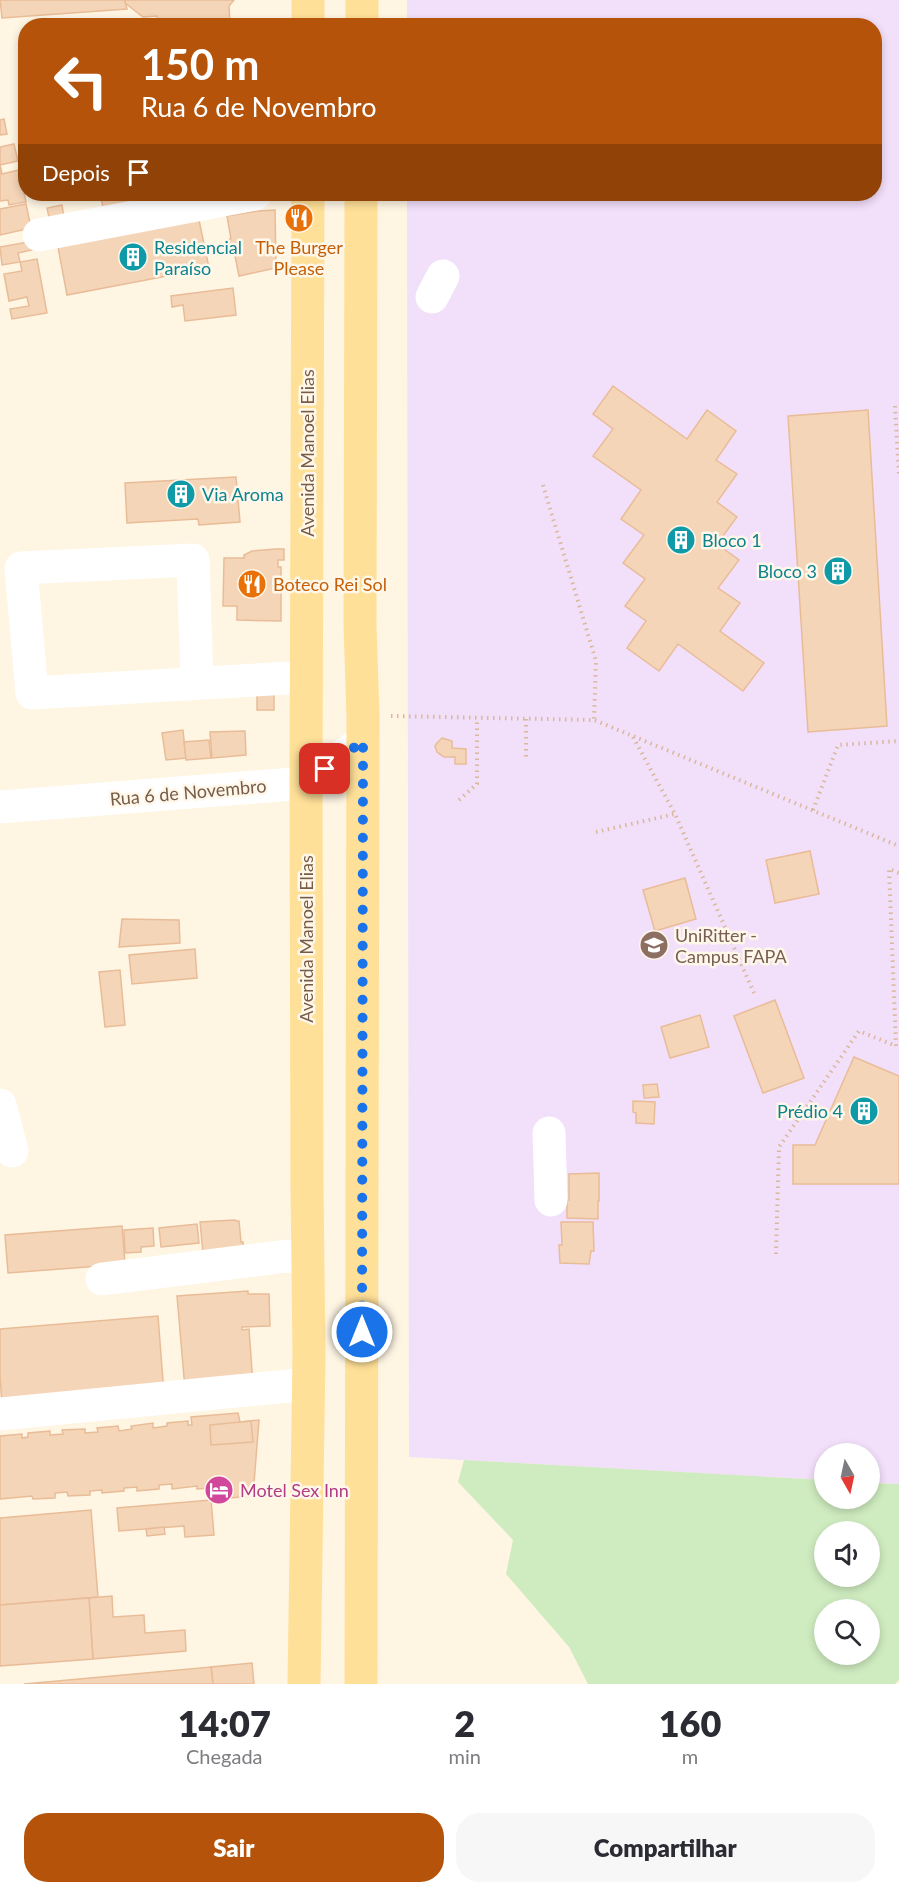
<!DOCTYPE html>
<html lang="pt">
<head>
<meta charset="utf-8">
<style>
  :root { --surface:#fff; --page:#f7f7f7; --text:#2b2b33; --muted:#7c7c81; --accent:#b45309 }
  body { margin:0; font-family:Lato,sans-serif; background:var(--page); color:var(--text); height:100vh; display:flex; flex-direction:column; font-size:22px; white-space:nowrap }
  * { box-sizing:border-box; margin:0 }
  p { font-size:20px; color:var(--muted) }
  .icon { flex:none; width:33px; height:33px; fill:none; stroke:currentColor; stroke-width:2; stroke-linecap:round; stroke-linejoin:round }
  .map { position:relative; height:1684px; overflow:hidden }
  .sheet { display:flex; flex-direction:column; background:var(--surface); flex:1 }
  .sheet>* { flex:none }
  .banner { position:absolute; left:18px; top:18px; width:864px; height:183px; border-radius:24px; box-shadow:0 3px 9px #0003; background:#b45309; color:#fff; overflow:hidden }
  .needle { width:39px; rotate:171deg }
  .tools { position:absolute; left:814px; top:1443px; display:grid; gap:12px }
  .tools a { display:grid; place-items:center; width:66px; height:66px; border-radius:50%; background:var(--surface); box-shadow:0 3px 9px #0003; font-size:30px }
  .pin { position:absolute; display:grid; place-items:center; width:51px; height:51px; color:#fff; margin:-26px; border-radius:12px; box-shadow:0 3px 9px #0006 }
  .me { position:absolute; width:66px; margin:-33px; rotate:0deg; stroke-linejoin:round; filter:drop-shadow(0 0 4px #0008) }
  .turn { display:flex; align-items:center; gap:21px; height:126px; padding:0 24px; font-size:27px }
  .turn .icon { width:78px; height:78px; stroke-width:2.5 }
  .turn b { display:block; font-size:42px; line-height:51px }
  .then { display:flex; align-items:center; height:57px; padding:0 24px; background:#0003; gap:12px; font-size:22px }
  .eta { display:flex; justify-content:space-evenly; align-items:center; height:102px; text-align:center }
  .eta b { font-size:36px; font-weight:800; line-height:42px }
  .primary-button { display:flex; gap:12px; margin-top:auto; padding:12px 24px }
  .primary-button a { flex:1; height:69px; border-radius:24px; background:var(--accent); color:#fff; font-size:24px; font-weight:800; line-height:69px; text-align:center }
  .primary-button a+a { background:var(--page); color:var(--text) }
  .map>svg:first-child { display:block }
  .education { fill:#f2dffa }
  .green { fill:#cfecc0; fill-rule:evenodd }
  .building { fill:#f5d5b8; stroke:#e9bc98; stroke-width:1.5 }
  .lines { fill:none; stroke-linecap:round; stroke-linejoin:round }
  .path { stroke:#dab89b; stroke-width:4; stroke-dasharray:1.5 4.5; stroke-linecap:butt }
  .minor { stroke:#fff; stroke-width:33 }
  .major { stroke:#ffe098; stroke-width:33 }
  .route { stroke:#1a73e8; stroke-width:10; stroke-dasharray:0 18 }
  .labels { text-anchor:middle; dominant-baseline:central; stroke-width:5; stroke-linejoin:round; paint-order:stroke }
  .culture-label { font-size:18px; fill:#0d838f; stroke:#fff8ea; text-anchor:start }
  .food-label { font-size:18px; fill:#c56008; stroke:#fff8ea }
  .street-label { font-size:18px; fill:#775c47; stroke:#fff8ea }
  .education-label { font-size:18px; fill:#785e54; stroke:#fff8ea; text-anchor:start }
  .hotel-label { font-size:18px; fill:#b23c85; stroke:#fff8ea; text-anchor:start }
</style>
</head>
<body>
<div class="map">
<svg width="899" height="1684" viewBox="0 0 899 1684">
  <rect width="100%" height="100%" fill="#fef5e3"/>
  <path class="education" d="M407,0h492v1484l-29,-1v-29h-45v26l-416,-23 -2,-1263h467v-168l-467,-1z"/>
  <path class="green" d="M464,1460l361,20v18h45v-15l29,1v196l-4,4h-307l-19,-37 -63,-73 7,-34 -55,-58zM825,1532h45v44h-45zM825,1610h45v44h-45z"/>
  <g class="building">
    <path d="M0,0h125l2,9 -125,9z"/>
    <path d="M125,0h109l-5,6 1,19 -5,1h-67l-1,-10 -14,1 -18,-14z"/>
    <path d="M4,119l3,15 -7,1v-15z"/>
    <path d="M14,144l4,17 -18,4 2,9 17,-4 7,32 -17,3 -1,-5 -8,1v-54z"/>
    <path d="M119,194h80l-95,20 -3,-17z"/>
    <path d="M26,204l5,24 -31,7v-26z"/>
    <path d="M62,205l3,18 -14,3 -4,-18z"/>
    <path d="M275,210l1,58 -37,8 -5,-25 -6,1 -3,-12 6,-1 -4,-23 31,-5z"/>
    <path d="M199,220l10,48 -142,27 -9,-48z"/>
    <path d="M34,241l2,8 -18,4 2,9 -18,3 -2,-18z"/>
    <path d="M37,259l10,54 -35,6 -2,-10 19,-3 -2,-9 -18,4 -5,-27 18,-3 -2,-9z"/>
    <path d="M233,288l3,27 -51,6 -2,-16 -11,2 -1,-11z"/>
    <path d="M613,386l74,53 20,-29 29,21 -20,29 21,14 -20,28 20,15 -20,27 22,16 -21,28 22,15 -20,28 44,32 -21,28 -65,-47 -19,27 -32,-23 19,-27 -21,-15 20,-27 -22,-16 21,-28 -23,-16 20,-29 -48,-34 20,-27 -20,-15z"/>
    <path d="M868,410l19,316 -79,6 -20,-316z"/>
    <path d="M236,477l4,45 -41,3 -1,-6 -71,4 -2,-40z"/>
    <path d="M276,549h8v11h-6v7h3v54l-44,-1v-14h-14l1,-48h20v-3l8,-4z"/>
    <rect x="257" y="694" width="17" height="16"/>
    <path d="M183,730l3,28 -20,2 -4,-27z"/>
    <path d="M245,731l1,24 -34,3 -2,-26z"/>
    <path d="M442,738l10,3v7l14,1v15h-11v-7h-11l-7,-5 -2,-6 2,-3z"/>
    <path d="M209,740l2,18 -25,2 -2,-18z"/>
    <path d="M810,851l9,43 -44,9 -9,-43z"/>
    <path d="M685,878l11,41 -41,12 -12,-41z"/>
    <path d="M122,919l57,1 1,23 -61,4z"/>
    <path d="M195,949l2,29 -65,6 -3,-29z"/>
    <path d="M120,970l5,55 -20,2 -6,-55z"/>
    <path d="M775,1000l29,78 -41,15 -29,-77z"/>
    <path d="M700,1015l9,32 -39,11 -9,-31z"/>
    <path d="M854,1057l45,19v108h-106v-39h22z"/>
    <path d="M657,1084l2,13 -15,1 -1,-13z"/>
    <path d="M633,1101l22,1 -1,22 -18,-1v-10l-3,-1z"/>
    <path d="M599,1173v28h-1v18l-31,-1v-18h2v-26z"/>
    <path d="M235,1220l1,1h3l2,21h2v5l-40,6 -3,-31z"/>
    <path d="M561,1222h32l1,29h-3l-2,13 -29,-1 -1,-18h3z"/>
    <path d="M197,1224l2,19 -38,4 -2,-19z"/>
    <path d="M122,1226l3,38 -117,9 -3,-38z"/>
    <path d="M153,1228l1,18 -13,1v5l-16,1 -1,-23z"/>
    <path d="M248,1291v3h21l1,32 -28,1v3l7,-1 4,55 -68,5 -8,-93z"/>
    <path d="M158,1316l6,78 -162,12 -2,-31v-46z"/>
    <path d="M238,1413l2,9 19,-2 -6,76 -23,2 -1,-17h-5v6l-27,2v-3l-25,3v-5l-13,1v4l-22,2v-4l-13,1v3l-22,2v-3l-12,1v4l-22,1 -1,-4 -12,1v5l-22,1 -1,-3 -32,3v-63l22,-2v4l6,-1v-4l22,-2v4l13,-1 -1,-4 23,-1v4l13,-1 -1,-4 21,-2 1,5 13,-2 -1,-3 22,-3v5l14,-2v-3l21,-2v4h4l-1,-8z"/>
    <path d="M251,1421l2,21 -42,3 -1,-20z"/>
    <path d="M211,1500l3,35 -29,2 -1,-11 -65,5 -2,-23z"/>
    <path d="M91,1510l7,87 -98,8v-87z"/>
    <path d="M164,1527l1,7 -18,2 -1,-7z"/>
    <path d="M112,1596l1,21 31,-2 1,18 40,-3 1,21 -93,8 -4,-61z"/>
    <path d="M89,1598l4,61 -93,7v-61z"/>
    <path d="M252,1663l2,21h-41l-2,-17z"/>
    <path d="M211,1667l2,17h-189z"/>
  </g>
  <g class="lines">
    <g class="path">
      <path d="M895,406l4,68"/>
      <path d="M543,485l53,176 -2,59"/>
      <path d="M391,716l203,4 305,126"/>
      <path d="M526,719v42"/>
      <path d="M633,737l42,77 79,179"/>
      <path d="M459,800l18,-16v-66"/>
      <path d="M813,810l25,-65 61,-4"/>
      <path d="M596,832l79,-18"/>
      <path d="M776,1254l3,-107 80,-116 37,15 -7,-177 10,4"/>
    </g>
    <g class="minor">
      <path d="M39,235l216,-41"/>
      <path d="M432,297l11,-21"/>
      <path d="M197,683l-4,-123 -172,8 11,125 274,-16"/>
      <path d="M0,807l306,-24 57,-42"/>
      <path d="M0,1105l12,46"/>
      <path d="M549,1133l2,67"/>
      <path d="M102,1279l185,-23 21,1"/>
      <path d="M0,1414l309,-30"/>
    </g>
    <g class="major">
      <path d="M308,26v-26"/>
      <path d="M362,26v-26"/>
      <path d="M361,194l-1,431 3,91 -2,968"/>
      <path d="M304,1684l5,-329 -2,-169 -1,-403 2,-589"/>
    </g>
  </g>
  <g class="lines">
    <path class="route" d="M325,769l38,-28 -1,591"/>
  </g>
  <defs>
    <g id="restaurant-disc" transform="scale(1.5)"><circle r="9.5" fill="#e8710a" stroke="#fff8ea"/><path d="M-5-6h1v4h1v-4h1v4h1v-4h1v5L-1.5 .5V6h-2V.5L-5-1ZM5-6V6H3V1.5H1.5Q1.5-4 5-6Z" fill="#fff"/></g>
    <g id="building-disc" transform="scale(1.5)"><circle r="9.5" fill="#0f9aa8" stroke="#fff8ea"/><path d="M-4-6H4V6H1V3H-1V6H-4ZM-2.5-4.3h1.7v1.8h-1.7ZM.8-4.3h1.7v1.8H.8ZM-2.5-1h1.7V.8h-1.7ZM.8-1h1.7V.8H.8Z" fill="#fff"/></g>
    <g id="university-disc" transform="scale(1.5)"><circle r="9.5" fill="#8d6e63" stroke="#fff8ea"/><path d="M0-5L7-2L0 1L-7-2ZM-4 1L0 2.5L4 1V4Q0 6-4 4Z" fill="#fff"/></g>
    <g id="hotel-disc" transform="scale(1.5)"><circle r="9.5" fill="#d1479c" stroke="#fff8ea"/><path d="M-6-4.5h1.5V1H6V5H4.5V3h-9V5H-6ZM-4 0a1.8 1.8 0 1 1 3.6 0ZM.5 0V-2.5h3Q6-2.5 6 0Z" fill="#fff"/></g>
  </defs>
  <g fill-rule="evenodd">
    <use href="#restaurant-disc" x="299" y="218"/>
    <use href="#building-disc" x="133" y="257"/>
    <use href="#building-disc" x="181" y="494"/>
    <use href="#building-disc" x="681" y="540"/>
    <use href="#building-disc" x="838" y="571"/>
    <use href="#restaurant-disc" x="252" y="584"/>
    <use href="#university-disc" x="654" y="945"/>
    <use href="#building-disc" x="864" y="1111"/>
    <use href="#hotel-disc" x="219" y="1490"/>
  </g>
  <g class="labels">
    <g class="culture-label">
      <text x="154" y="247">Residencial<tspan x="154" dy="21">Paraíso</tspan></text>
      <text x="202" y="494">Via Aroma</text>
      <text x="702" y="540">Bloco 1</text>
      <text x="817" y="571" text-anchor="end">Bloco 3</text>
      <text x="843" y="1111" text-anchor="end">Prédio 4</text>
    </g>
    <g class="food-label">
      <text x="299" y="247">The Burger<tspan x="299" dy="21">Please</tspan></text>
      <text x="273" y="584" text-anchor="start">Boteco Rei Sol</text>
    </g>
    <g class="street-label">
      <text transform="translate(307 453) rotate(-90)">Avenida Manoel Elias</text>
      <text transform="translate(188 792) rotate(-5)">Rua 6 de Novembro</text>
      <text transform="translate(306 939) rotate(-90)">Avenida Manoel Elias</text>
    </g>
    <g class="education-label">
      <text x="675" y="935">UniRitter -<tspan x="675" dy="21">Campus FAPA</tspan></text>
    </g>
    <g class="hotel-label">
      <text x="240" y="1490">Motel Sex Inn</text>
    </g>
  </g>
</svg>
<div class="tools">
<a><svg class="needle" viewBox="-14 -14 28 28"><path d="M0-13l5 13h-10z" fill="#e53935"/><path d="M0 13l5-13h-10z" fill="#7c7c81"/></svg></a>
<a><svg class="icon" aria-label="sound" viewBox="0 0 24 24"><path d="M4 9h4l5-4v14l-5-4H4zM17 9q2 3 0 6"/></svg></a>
<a><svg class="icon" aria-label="search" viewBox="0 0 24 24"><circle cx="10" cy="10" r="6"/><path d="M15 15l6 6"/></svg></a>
</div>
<div class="pin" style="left:325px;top:769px;background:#d93025"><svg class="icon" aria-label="arrive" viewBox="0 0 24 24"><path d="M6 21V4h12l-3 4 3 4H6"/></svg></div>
<svg class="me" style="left:362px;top:1332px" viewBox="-20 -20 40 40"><circle r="17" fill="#1a73e8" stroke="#fff" stroke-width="3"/><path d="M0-11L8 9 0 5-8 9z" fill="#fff"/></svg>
<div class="banner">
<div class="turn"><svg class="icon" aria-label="left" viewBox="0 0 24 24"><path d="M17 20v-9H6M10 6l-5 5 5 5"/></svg><div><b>150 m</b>Rua 6 de Novembro</div></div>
<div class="then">Depois<svg class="icon" aria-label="arrive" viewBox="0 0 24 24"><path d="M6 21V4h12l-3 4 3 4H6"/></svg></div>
</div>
</div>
<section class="sheet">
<div class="eta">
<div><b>14:07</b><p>Chegada</p></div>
<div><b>2</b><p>min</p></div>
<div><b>160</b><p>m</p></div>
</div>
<div class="primary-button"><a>Sair</a><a>Compartilhar</a></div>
</section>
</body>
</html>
